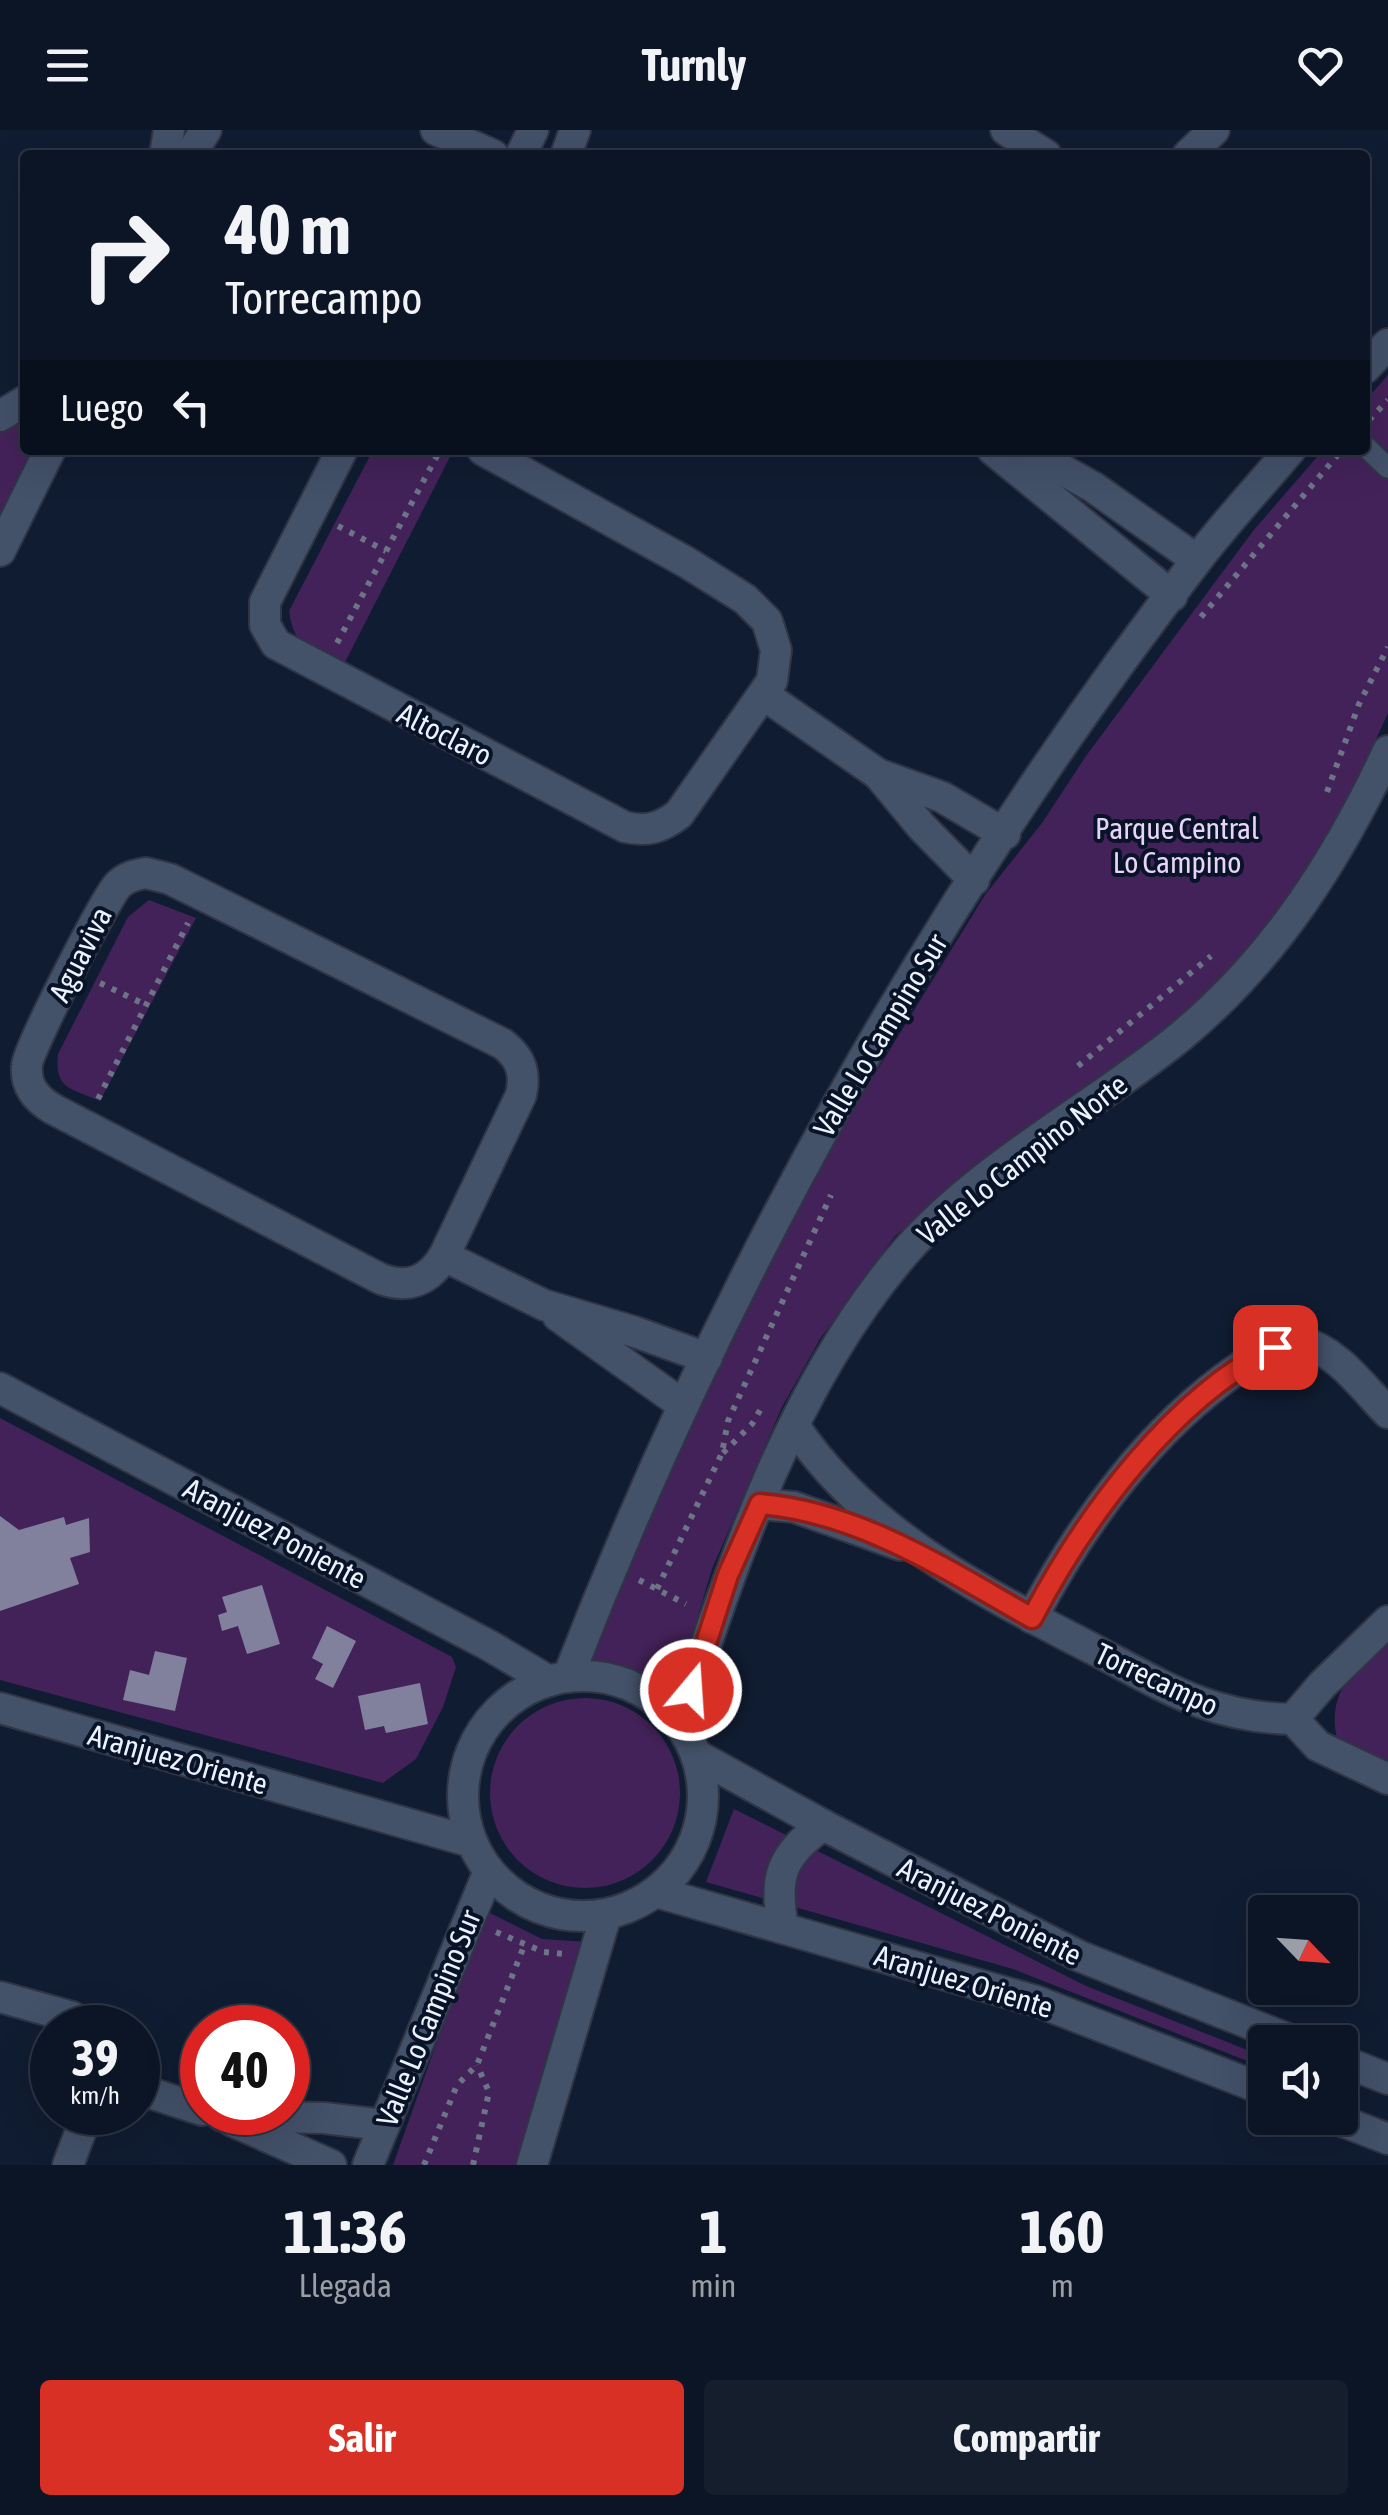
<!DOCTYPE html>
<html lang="es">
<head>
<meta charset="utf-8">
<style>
  :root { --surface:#0c1525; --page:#151e2d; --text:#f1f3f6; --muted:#9a9fa7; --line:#2c3442; --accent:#d93025 }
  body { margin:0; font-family:"Asap Condensed",sans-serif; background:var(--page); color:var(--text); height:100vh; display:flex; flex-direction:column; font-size:38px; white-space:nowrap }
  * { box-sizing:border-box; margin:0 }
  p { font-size:32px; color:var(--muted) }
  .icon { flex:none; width:55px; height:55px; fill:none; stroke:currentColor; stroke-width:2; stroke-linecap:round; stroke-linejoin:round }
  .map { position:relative; height:2035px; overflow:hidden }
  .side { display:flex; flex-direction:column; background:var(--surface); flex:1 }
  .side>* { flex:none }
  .top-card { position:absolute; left:20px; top:20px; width:1350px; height:305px; border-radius:10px; box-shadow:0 10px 40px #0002,0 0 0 2px var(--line); background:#0c1525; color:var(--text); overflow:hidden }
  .needle { width:65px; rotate:115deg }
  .tools { position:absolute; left:1248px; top:1765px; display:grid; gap:20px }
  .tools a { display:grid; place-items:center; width:110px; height:110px; border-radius:10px; background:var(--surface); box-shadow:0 10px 40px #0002,0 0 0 2px var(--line); font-size:50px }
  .speed { position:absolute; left:30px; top:1875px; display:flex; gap:20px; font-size:50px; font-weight:700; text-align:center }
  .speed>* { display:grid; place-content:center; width:130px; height:130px; border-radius:50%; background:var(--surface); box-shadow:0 10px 40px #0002,0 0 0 2px var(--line); line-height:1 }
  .speed small { font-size:25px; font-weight:400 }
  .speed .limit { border:15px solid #d22; background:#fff; color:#111 }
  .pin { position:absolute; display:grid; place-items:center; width:85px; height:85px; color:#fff; margin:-42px; border-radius:20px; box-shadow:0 5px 15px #0006 }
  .me { position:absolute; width:110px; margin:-55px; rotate:18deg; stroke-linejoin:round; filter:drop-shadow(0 0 8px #0008) }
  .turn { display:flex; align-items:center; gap:35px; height:210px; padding:0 40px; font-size:45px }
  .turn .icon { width:130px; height:130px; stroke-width:2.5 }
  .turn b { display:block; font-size:70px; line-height:85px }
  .then { display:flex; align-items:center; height:95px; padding:0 40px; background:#0003; gap:20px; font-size:38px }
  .eta { display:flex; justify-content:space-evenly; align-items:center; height:170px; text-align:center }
  .eta b { font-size:60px; font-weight:700; line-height:70px }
  .cta { display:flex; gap:20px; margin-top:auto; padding:20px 40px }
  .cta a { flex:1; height:115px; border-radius:10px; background:var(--accent); color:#fff; font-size:40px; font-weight:700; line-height:115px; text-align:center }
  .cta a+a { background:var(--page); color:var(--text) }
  header { display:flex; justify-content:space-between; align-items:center; height:130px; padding:0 40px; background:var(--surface); font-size:45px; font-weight:700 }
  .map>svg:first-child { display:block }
  .green { fill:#432259 }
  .building { fill:#81819e }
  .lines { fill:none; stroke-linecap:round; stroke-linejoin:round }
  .lane-casing { stroke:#303546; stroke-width:24 }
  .street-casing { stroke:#303546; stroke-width:34 }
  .secondary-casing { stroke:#303546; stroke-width:34 }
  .path { stroke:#6b7586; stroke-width:6; stroke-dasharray:5 8; stroke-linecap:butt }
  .lane { stroke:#435169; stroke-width:20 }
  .street { stroke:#435169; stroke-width:30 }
  .secondary { stroke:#435169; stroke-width:30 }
  .route-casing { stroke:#8d1f18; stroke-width:25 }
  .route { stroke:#d93025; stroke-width:18 }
  .labels { text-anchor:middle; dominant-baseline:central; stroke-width:8; stroke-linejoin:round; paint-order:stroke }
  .street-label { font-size:30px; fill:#ebf2fe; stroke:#081327 }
  .park-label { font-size:30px; fill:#e8d4f9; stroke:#081327 }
</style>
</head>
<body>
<header><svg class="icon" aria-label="menu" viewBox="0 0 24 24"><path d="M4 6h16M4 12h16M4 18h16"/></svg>Turnly<svg class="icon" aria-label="heart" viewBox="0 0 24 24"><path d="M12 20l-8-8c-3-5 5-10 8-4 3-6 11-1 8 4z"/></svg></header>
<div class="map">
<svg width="1388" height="2035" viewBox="0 0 1388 2035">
  <rect width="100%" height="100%" fill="#101c31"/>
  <g class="green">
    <path d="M1388,245v338l-38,84 -74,131 -94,91 -166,121 -121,96 -75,103 -38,68 -70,162 -38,127c-30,-23 -60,-35 -97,-39l151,-311 103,-201 154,-250 57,-72 44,-67 167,-225 70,-81h42v-49z"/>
    <path d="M25,294v26h7l-32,65v-83l12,-7z"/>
    <path d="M373,320h68l10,5 -108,211c-33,-16 -48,-16 -54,-55z"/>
    <path d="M149,770l47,18 -96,183c-28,-13 -46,-11 -42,-47l70,-137z"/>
    <path d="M0,1288l452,239 4,10 -13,40 -27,52 -33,24 -383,-103z"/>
    <path d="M1388,1510v129l-50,-27c-13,-52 17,-70 50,-102z"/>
    <circle cx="585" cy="1663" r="95"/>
    <path d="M734,1679l352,177 179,71v11l-252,-99 -307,-87z"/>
    <path d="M484,1780l58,29 46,3 -67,202 -3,21h-125z"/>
  </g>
  <g class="building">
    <path d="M0,1386l19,14 45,-13 2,8 23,-7 1,34 -20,6 9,26 -79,27z"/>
    <path d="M262,1455l18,59 -33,10 -9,-28 -16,5 -4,-16 9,-3 -5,-15z"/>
    <path d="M327,1496l29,15 -23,47 -18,-9 8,-15 -11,-6z"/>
    <path d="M155,1521l32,7 -12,53 -52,-11 7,-30 19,5z"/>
    <path d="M420,1553l8,41 -42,9 -2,-7 -19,4 -7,-34z"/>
  </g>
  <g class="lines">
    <g class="lane-casing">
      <path id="lane" d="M1365,316l23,22"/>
    </g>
    <g class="street-casing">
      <g id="street">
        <path d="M436,0l57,25"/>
        <path d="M1006,0l40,25"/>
        <path d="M165,25l4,-25"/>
        <path d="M190,25l16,-25"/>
        <path d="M521,25l12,-25"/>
        <path d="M566,25l9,-25"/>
        <path d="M1188,25l26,-25"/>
        <path d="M0,286l25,-15"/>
        <path d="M342,320l-77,152v23l11,19 349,183c22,5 36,1 54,-13l93,-133 4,-31 -9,-29 -22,-22 -59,-37 -203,-112"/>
        <path d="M993,320l179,146"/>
        <path d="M1027,320l66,37 104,73"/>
        <path d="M0,421l50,-101"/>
        <path d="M764,565l114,79 64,23 63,37"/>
        <path d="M878,644l43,52 53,54"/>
        <path d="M146,743l24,6 333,165c18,14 23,29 18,51l-77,161c-15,25 -36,33 -63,23l-328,-170c-17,-10 -28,-23 -26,-44 1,-16 78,-166 91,-180 8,-8 17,-10 28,-12z"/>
        <path d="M444,1126l100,49 91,27 72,26"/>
        <path d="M558,1186l125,89"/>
        <path d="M795,1297c71,106 187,165 298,222 70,37 118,69 200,70l25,27 70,33"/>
        <path d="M760,1374l34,3 106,38"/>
        <path d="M1032,1488c49,-94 119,-190 207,-250 17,-12 40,-29 62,-26 35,7 63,47 87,71"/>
        <path d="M1293,1589l29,-34 66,-64"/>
        <path d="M0,1867l72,20 16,11"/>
        <path d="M138,1959l64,21"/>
        <path d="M222,1986l102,2 60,7"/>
        <path d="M232,1991l99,44"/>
        <path d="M68,2035l20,-53"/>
      </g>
    </g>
    <g class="secondary-casing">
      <g id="secondary">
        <path d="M1365,238l23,-24"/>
        <path d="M0,1258l490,258 59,35"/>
        <circle cx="583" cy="1666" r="120"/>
        <path d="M568,1547c154,-398 368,-779 629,-1117 29,-38 62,-73 93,-110"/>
        <path d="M0,1578l472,134"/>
        <path d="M680,1595c51,-161 114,-346 227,-475 76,-86 186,-142 274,-214 93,-77 157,-177 207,-285"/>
        <path d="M696,1625l127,70 256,131 217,86"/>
        <path d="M656,1762l380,109 229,89"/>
        <path d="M783,1798c-9,-51 -3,-72 40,-103"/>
        <path d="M1340,1930l48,19"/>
        <path d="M1334,1988l54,21"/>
        <path d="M368,2035l121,-294"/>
        <path d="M532,2035l74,-250"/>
      </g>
    </g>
    <g class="path">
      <path d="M1369,290l19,-20"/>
      <path d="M338,396l48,25"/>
      <path d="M1201,487l140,-166"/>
      <path d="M337,513l103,-193"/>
      <path d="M1327,662l32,-88 29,-57"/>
      <path d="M100,853l46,22"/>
      <path d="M1078,936l133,-110"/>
      <path d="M98,969l90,-176"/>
      <path d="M723,1323l29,-29 11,-19"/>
      <path d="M639,1450l47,24"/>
      <path d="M657,1459l65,-136 6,-32 103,-226"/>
      <path d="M496,1802l48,20 20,2"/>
      <path d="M424,2035l33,-80 20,-20 47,-119"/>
      <path d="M473,2035l16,-73 -12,-27"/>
    </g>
    <use href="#lane" class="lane"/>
    <use href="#street" class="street"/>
    <use href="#secondary" class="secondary"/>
  </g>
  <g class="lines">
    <g class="route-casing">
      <path id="route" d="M691,1560l37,-115 32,-71c100,8 187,66 272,114 53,-101 139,-219 243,-271"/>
    </g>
    <use href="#route" class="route"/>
  </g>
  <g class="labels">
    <g class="street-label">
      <text transform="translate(445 604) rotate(27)">Altoclaro</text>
      <text transform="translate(80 824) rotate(-63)">Aguaviva</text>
      <text transform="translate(880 905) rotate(-59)">Valle Lo Campino Sur</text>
      <text transform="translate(1022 1029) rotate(-38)">Valle Lo Campino Norte</text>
      <text transform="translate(275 1403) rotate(28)">Aranjuez Poniente</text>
      <text transform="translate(1157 1549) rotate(25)">Torrecampo</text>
      <text transform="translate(178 1629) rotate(16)">Aranjuez Oriente</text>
      <text transform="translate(990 1781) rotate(27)">Aranjuez Poniente</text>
      <text transform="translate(964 1851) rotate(17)">Aranjuez Oriente</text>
      <text transform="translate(428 1888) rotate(-68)">Valle Lo Campino Sur</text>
    </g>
    <g class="park-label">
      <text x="1177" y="698">Parque Central<tspan x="1177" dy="34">Lo Campino</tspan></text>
    </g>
  </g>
</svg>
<div class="tools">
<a><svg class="needle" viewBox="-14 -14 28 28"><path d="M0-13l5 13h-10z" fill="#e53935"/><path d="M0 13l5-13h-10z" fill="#9a9fa7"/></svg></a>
<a><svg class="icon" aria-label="sound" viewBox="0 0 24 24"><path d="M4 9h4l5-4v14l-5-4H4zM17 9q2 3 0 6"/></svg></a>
</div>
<div class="speed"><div>39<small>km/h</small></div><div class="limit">40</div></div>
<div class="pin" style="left:1275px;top:1217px;background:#d93025"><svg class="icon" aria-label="arrive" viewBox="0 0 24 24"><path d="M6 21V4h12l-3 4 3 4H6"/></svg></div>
<svg class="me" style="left:691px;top:1560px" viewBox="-20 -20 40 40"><circle r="17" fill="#d93025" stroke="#fff" stroke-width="3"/><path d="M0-11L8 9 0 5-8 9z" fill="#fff"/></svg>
<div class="top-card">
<div class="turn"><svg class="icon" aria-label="right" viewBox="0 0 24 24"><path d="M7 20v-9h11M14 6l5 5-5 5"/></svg><div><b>40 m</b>Torrecampo</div></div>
<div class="then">Luego<svg class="icon" aria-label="left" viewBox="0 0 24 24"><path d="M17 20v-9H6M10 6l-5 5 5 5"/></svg></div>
</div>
</div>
<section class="side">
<div class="eta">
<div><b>11:36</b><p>Llegada</p></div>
<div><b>1</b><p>min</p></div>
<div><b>160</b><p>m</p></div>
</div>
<div class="cta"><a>Salir</a><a>Compartir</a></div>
</section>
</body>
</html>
